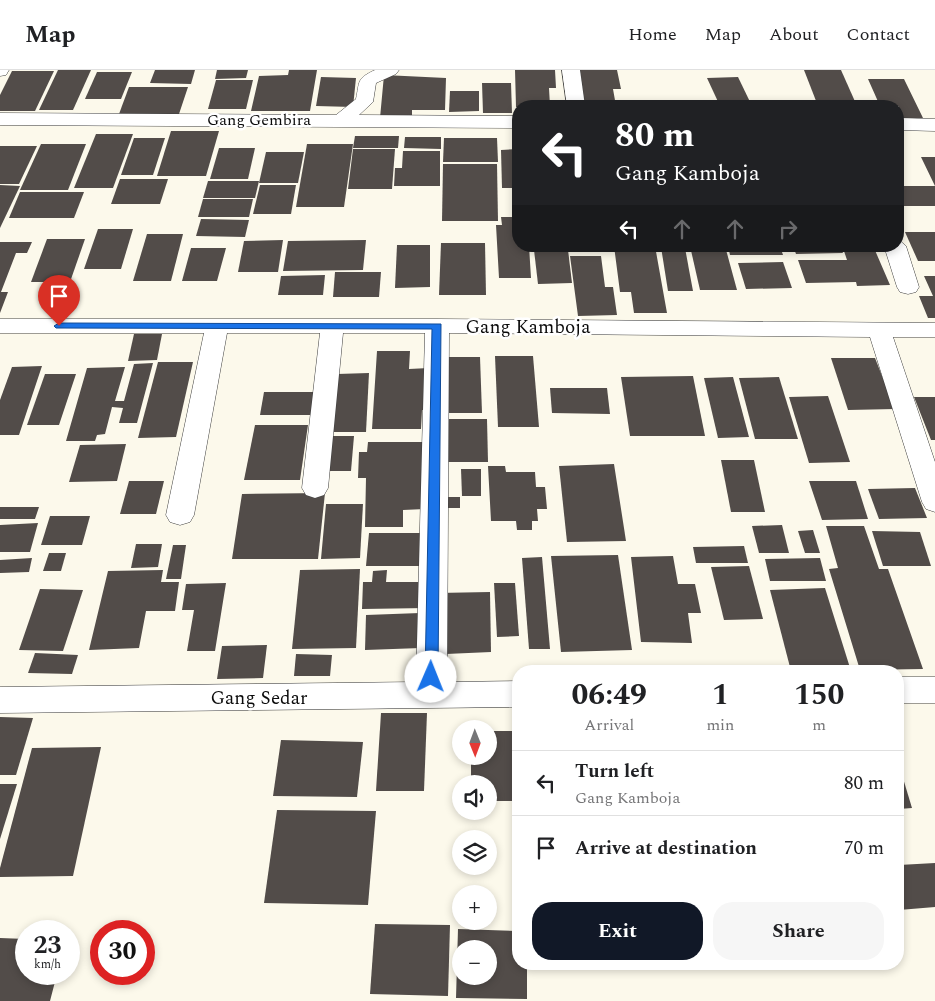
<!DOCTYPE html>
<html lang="en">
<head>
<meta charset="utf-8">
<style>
  :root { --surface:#fff; --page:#f6f6f6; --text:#202124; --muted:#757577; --line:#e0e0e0; --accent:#111827 }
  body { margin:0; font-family:Spectral,serif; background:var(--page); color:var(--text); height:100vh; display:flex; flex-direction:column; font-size:19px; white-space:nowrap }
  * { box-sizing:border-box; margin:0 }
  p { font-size:16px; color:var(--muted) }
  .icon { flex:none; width:28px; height:28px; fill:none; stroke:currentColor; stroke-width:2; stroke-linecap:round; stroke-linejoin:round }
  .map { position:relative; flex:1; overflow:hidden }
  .details { position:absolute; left:512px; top:595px; width:392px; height:305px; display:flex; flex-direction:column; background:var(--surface); border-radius:20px; box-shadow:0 2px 8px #0003 }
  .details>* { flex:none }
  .top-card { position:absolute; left:512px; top:30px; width:392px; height:152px; border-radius:20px; box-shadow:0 2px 8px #0003; background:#202124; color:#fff; overflow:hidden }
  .needle { width:32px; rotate:179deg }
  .buttons { position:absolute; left:452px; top:650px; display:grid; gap:10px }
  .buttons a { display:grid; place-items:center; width:45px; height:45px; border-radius:50%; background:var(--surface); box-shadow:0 2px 8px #0003; font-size:25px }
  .speed { position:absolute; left:15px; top:850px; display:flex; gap:10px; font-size:25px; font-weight:700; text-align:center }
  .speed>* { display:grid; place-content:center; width:65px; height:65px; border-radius:50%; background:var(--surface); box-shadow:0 2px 8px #0003; line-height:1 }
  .speed small { font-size:12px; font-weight:400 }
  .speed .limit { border:8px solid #d22; background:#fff; color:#111 }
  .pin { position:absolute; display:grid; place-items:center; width:42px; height:42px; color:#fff; margin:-51px -21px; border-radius:50% 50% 50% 0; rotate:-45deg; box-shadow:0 0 5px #0007 }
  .pin .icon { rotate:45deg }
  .me { position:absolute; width:55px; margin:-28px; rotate:1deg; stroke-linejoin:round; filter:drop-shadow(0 0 4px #0008) }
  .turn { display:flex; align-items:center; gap:18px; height:105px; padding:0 20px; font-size:22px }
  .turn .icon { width:65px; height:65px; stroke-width:2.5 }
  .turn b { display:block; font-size:35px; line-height:42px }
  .lanes { display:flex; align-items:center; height:48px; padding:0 20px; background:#0003; justify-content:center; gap:25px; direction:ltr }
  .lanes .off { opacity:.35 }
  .eta { display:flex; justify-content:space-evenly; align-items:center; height:85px; text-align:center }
  .eta b { font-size:30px; font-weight:700; line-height:35px }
  .cta { display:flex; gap:10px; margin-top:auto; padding:10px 20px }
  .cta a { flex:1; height:58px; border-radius:20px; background:var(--accent); color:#fff; font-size:20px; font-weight:700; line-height:58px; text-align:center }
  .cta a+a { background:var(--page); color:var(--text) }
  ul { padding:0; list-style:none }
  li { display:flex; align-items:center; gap:15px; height:65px; padding:0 20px; border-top:1px solid var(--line) }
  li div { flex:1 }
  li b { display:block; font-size:19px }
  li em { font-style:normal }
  header { display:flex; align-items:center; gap:30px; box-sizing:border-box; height:70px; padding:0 25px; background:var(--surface); border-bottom:1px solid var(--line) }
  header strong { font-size:24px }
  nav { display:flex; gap:28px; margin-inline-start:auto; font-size:18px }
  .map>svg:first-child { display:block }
  .building { fill:#524c49; fill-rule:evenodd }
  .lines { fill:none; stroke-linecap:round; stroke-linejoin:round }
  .minor-casing { stroke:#3e3e3e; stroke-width:1 }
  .minor { fill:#fff; fill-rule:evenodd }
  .route { fill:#1a73e8; stroke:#114b97 }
  .labels { text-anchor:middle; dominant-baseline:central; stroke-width:5; stroke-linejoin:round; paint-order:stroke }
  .far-street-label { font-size:16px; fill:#0b0b0b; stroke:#fff }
  .street-label { font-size:19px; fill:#0b0b0b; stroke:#fff }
</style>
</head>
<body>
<header>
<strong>Map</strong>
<nav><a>Home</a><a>Map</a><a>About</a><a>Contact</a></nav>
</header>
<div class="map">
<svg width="935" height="931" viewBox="0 0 935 931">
  <rect width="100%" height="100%" fill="#fcf9eb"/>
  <g class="building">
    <path d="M58,0h33l-18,40h-34z"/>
    <path d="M155,0h40l-4,14 -41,-1z"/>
    <path d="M217,0h31l-2,8 -31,1z"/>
    <path d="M289,0h28l-7,41h-59l8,-35 29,-1z"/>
    <path d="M515,0h40l1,18h-7l1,18 -34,1z"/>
    <path d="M578,0h39l4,19h-8l3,17h-34z"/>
    <path d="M804,0h37l16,36h-39z"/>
    <path d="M12,1h42l-19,40h-35v-16z"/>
    <path d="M97,2h35l-11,27h-36z"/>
    <path d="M384,5l62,3 -1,32h-33v8h-32z"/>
    <path d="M321,7l35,1 -3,29 -37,-1z"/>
    <path d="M738,7l14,29h-32l-13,-28z"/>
    <path d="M868,9h36l19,39h-24v-12h-19z"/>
    <path d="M216,10h37l-7,29h-38z"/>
    <path d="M482,13h29l1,30h-29z"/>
    <path d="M129,17h59l-9,27h-60z"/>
    <path d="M450,21h29v20l-30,1z"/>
    <path d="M171,61h48l-13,45h-49z"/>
    <path d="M96,64h37l-20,54h-39z"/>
    <path d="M355,66h44l-1,12h-45z"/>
    <path d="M405,67h36v12l-37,-1z"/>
    <path d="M134,68h31l-12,37h-32z"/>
    <path d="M444,68h53l1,24h-55z"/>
    <path d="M41,74h45l-18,46h-48z"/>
    <path d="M307,74h46l-9,63h-48z"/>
    <path d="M0,76h37l-18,38h-19z"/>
    <path d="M219,78h36l-7,31h-38z"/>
    <path d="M353,79h42l-3,40h-44z"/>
    <path d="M519,79v39h-17l-1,-38z"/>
    <path d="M403,81h37v35h-46l1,-18h7z"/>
    <path d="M266,82h38l-6,31h-39z"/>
    <path d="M921,87h14v49h-36v-20h36z"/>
    <path d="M443,94h54l1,57h-56z"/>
    <path d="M120,109h48l-8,25h-49z"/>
    <path d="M208,111h51l-4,17h-52z"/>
    <path d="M0,115l20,1 -20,42z"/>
    <path d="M260,115h36l-5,29h-38z"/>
    <path d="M20,122h64l-10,26h-65z"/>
    <path d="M203,129h50l-4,18h-51z"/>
    <path d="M501,147h18v29h10l2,32h-32l-3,-53h6z"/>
    <path d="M201,149l48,1 -4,17 -49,-1z"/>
    <path d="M98,159h35l-12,40h-37z"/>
    <path d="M905,162h30v29h-17z"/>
    <path d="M147,164h36l-12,47h-38z"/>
    <path d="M47,169h38l-15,43h-39z"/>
    <path d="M283,170l-5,32h-40l6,-31z"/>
    <path d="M366,170l-3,30 -80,1 5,-30z"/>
    <path d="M0,172h32l-5,11h-11l-15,39h7l-8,21z"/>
    <path d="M441,173h44l1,52h-47z"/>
    <path d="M397,175h33v42l-35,1z"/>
    <path d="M614,176h41l12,67h-33l-3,-21h-11z"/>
    <path d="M690,176h35l12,44h-37z"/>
    <path d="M728,176h52l3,9h-53z"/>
    <path d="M793,176h47l3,7 -47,1z"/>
    <path d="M661,177l24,1 8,43h-25z"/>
    <path d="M191,178h35l-9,33h-35z"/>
    <path d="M843,178h31l16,37 -33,1 -1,-4 -50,1 -8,-23h49z"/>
    <path d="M534,180h34l4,33 -34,1z"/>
    <path d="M570,186h31l4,31h8l4,28 -39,1z"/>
    <path d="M783,192l9,26 -46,1 -8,-26z"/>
    <path d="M335,202h46l-2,25h-46z"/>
    <path d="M325,205l-2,20h-45l3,-19z"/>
    <path d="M924,206h11v42h-7l-9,-22h14z"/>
    <path d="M134,264h28l-5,26 -29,1z"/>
    <path d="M377,281h33l-1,18 20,-1 5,43 -12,-1 -1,19h-49z"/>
    <path d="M495,286h38l6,71h-41z"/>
    <path d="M447,287h33l2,56h-34z"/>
    <path d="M831,288h44l20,51 -47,1z"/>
    <path d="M158,292h35l-17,75 -38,1z"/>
    <path d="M153,293l-16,60h-18l4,-15 -11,-1 -7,27 -8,1 -2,6h-29l21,-73 38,-1 -10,34h9l10,-37z"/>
    <path d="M42,296l-23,69h-19v-35l12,-33z"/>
    <path d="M369,303l-3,59h-34l5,-58z"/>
    <path d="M45,304h31l-17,51h-32z"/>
    <path d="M693,306l12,60h-75l-9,-59z"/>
    <path d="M733,307l16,60 -31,1 -14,-60z"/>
    <path d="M779,307l19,62h-43l-16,-61z"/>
    <path d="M550,318h57l3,26 -58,-1z"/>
    <path d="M264,322h51l-3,23h-52z"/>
    <path d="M828,326l22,66 -41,1 -20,-66z"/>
    <path d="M914,327h21v43h-4z"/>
    <path d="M443,349h44l1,43h-46z"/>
    <path d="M255,355h53l-8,55h-56z"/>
    <path d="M330,366h24l-3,35h-24z"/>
    <path d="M368,372h56l1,67 -22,1v17h-38l1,-49h-8l1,-26h8z"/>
    <path d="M126,374l-9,37 -48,1 11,-37z"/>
    <path d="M721,390h33l11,52h-34z"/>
    <path d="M614,394l12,77 -59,1 -8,-76z"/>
    <path d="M488,396h17l1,6h29l1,15h9l2,22h-10l1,12h-6v9h-15l-1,-9h-25z"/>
    <path d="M461,399h20v27h-19z"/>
    <path d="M129,411h35l-8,33h-36z"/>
    <path d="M809,411h47l12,38 -46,1z"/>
    <path d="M915,418l12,30 -48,1 -11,-30z"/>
    <path d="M325,423l-7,66h-86l10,-65z"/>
    <rect x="440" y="427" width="20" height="11"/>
    <path d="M326,434h37l-3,54 -39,1z"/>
    <path d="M0,437h39l-4,12h-35z"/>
    <path d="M50,446h40l-8,29h-41z"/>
    <path d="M38,453l-8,29h-30v-27z"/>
    <path d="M782,455l7,28h-30l-7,-27z"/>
    <path d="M826,456h38l15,43h9l35,100 -63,1 -31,-101 9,-1z"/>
    <path d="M813,460l7,23h-15l-7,-22z"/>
    <path d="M872,461l48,1 11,34h-48z"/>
    <path d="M369,463h54l-1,33h-56z"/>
    <path d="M136,474h26l-4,23 -27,1z"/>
    <path d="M173,475h13l-5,34h-15z"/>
    <path d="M744,476l4,17h-52l-3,-16z"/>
    <path d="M49,483h17l-5,18h-18z"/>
    <path d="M618,485l14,95 -71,2 -10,-96z"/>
    <path d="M673,486l5,28h17l6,29h-13l4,30 -51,-1 -10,-85z"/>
    <path d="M542,487l8,92h-21l-7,-91z"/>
    <path d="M32,488l-3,14 -29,1v-13z"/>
    <path d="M820,488l6,23h-56l-5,-22z"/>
    <path d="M749,496l14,53 -39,1 -13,-53z"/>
    <path d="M360,499l-4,79 -64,1 8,-79z"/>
    <path d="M163,500l-2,12h18l-4,29h-29l-7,37 -50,2 19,-79z"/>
    <path d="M387,500l-1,12h41v26l-65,1 1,-27h9l1,-11z"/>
    <path d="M226,513l-11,68h-28l7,-41h-12l4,-26z"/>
    <path d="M494,513h21l4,53 -22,1z"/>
    <path d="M825,518l26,83h-60l-21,-81z"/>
    <path d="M40,519l43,1 -20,61 -44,-1z"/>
    <path d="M490,522l1,60 -45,2 -9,-61z"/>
    <path d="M420,543l1,35 -56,2 1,-35z"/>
    <path d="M267,575l-4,33 -46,1 5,-33z"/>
    <path d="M35,583l43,2 -6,19 -44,-1z"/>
    <path d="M296,584l36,1 -2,21h-36z"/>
    <path d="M381,643h46l-3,78h-48z"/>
    <path d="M0,647l33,1 -17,57h-16z"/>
    <path d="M489,661h30v70h-30v-17h-18v-28h18z"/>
    <path d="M281,670l82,2 -6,55 -84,-1z"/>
    <path d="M101,677l-28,129 -73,1v-9l32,-120z"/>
    <path d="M899,695l13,43 -13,1z"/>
    <path d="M0,714h17l-17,55z"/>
    <path d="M277,740l99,1 -8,94 -104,-2z"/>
    <path d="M935,793v44l-36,3v-45z"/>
    <path d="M375,854l75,1 -2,71 -78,-2z"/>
    <path d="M458,859l61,2v33h8v35l-71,-1zM461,879h28v27h-28z"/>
    <path d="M0,868l26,1v35h31l-7,27h-50z"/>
  </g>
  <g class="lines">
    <g class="minor-casing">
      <g id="minor">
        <path d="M0,0h9l-3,5 -6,1z"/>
        <path d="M375,0h24l-3,4 -20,9 -3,19 -14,13 160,1v12l-519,-3v-12l336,2 20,-16c4,-18 0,-20 19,-29z"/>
        <path d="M562,0h18l5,36h-18z"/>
        <path d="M899,48l36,1v12l-36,-1z"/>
        <path d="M899,170l7,6 13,41 -3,5 -8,2 -8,-2 -3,-5 -13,-41h15z"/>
        <path d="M0,249h437l498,4v14h-42l42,125v50l-9,-3 -4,-7 -52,-165 -421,-4 -2,349 72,-1v26l-519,6v-26l416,-5 9,-349h-82l-15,155 -4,7 -9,3 -9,-3 -4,-7 18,-155h-93l-33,182 -4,7 -10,3 -10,-3 -4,-7 38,-182h-204z"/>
        <rect x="899" y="607" width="36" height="26"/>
      </g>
    </g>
    <use href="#minor" class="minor"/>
  </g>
  <path class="route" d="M59,253l382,1 -3,353 -2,4h-9l-2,-4 7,-348 -376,-1 -2,-2z"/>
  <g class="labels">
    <g class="far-street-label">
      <text x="259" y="50">Gang Gembira</text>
    </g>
    <g class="street-label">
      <text x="528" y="257">Gang Kamboja</text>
      <text x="259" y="628">Gang Sedar</text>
    </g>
  </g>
</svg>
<div class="buttons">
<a><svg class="needle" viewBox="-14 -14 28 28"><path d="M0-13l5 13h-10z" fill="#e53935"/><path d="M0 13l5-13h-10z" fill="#757577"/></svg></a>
<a><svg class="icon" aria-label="sound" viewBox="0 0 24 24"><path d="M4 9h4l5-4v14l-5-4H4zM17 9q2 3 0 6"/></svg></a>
<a><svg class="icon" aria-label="layers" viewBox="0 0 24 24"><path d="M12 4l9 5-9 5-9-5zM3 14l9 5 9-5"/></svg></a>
<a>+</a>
<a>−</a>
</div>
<div class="speed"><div>23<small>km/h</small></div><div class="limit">30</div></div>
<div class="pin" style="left:59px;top:256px;background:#d93025"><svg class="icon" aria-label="arrive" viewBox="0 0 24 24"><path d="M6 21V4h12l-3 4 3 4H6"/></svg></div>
<svg class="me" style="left:431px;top:607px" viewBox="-20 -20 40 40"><circle r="19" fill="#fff"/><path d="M0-13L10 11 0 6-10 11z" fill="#1a73e8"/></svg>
<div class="top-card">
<div class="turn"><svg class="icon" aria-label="left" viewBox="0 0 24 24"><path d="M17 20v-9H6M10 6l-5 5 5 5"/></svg><div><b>80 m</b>Gang Kamboja</div></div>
<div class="lanes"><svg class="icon" aria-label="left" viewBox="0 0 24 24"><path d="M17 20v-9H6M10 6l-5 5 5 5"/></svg><svg class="icon off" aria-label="ahead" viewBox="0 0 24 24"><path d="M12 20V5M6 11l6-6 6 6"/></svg><svg class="icon off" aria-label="ahead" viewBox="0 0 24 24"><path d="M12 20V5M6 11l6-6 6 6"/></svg><svg class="icon off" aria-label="right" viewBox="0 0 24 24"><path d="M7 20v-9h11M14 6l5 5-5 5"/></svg></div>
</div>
<section class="details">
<div class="eta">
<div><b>06:49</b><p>Arrival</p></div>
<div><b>1</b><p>min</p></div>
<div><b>150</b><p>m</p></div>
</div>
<ul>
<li><svg class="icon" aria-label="left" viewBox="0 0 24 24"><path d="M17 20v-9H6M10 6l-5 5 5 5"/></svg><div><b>Turn left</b><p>Gang Kamboja</p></div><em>80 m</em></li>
<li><svg class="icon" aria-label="arrive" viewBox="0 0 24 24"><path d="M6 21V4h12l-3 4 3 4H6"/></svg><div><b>Arrive at destination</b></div><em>70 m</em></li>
</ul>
<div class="cta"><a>Exit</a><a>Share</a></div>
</section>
</div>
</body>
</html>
